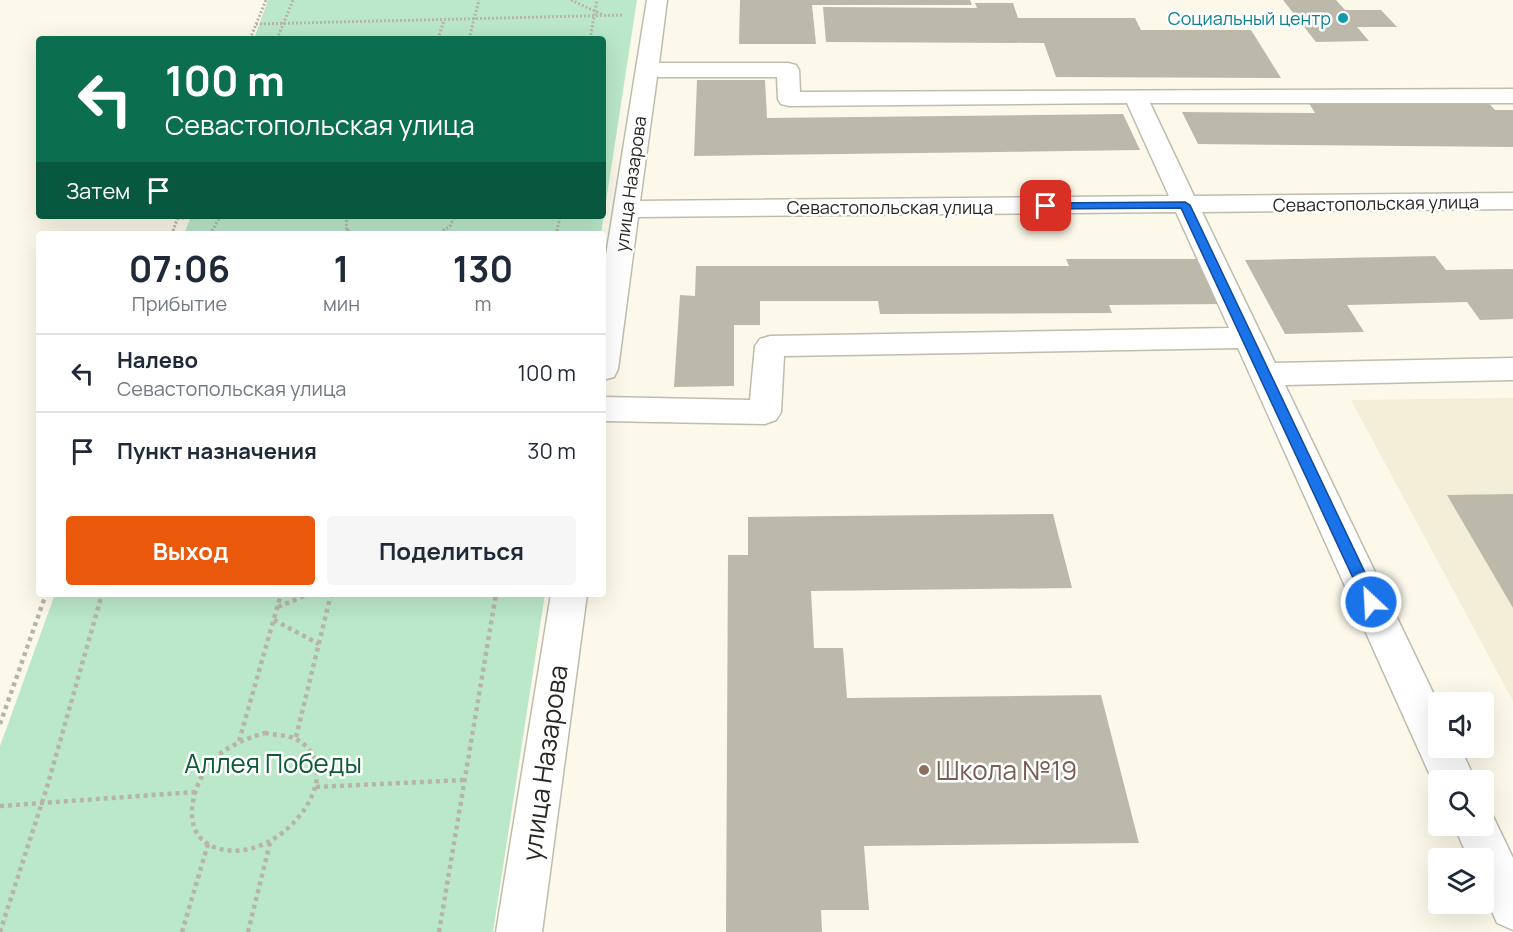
<!DOCTYPE html>
<html lang="ru">
<head>
<meta charset="utf-8">
<style>
  :root { --surface:#fff; --page:#f6f6f7; --text:#1f2937; --muted:#747a83; --line:#e0e1e3; --accent:#ea580c }
  body { margin:0; font-family:Manrope,sans-serif; background:var(--page); color:var(--text); height:100vh; display:flex; flex-direction:column; font-size:22px; white-space:nowrap }
  * { box-sizing:border-box; margin:0 }
  p { font-size:20px; color:var(--muted) }
  .icon { flex:none; width:33px; height:33px; fill:none; stroke:currentColor; stroke-width:2; stroke-linecap:round; stroke-linejoin:round }
  .map { position:relative; flex:1; overflow:hidden }
  .drawer { position:absolute; left:36px; top:231px; width:570px; height:366px; display:flex; flex-direction:column; background:var(--surface); border-radius:6px; box-shadow:0 6px 24px #0002 }
  .drawer>* { flex:none }
  .top-card { position:absolute; left:36px; top:36px; width:570px; height:183px; border-radius:6px; box-shadow:0 6px 24px #0002; background:#0b6e4f; color:#fff; overflow:hidden }
  .tools { position:absolute; left:1428px; top:692px; display:grid; gap:12px }
  .tools a { display:grid; place-items:center; width:66px; height:66px; border-radius:6px; background:var(--surface); box-shadow:0 6px 24px #0002; font-size:30px }
  .pin { position:absolute; display:grid; place-items:center; width:51px; height:51px; color:#fff; margin:-26px; border-radius:12px; box-shadow:0 3px 9px #0006 }
  .me { position:absolute; width:66px; margin:-33px; rotate:335deg; stroke-linejoin:round; filter:drop-shadow(0 0 4px #0008) }
  .turn { display:flex; align-items:center; gap:21px; height:126px; padding:0 30px; font-size:27px }
  .turn .icon { width:78px; height:78px; stroke-width:2.5 }
  .turn b { display:block; font-size:42px; line-height:51px }
  .then { display:flex; align-items:center; height:57px; padding:0 30px; background:#0003; gap:12px; font-size:22px }
  .eta { display:flex; justify-content:space-evenly; align-items:center; height:102px; text-align:center }
  .eta b { font-size:36px; font-weight:700; line-height:42px }
  .cta { display:flex; gap:12px; margin-top:auto; padding:12px 30px }
  .cta a { flex:1; height:69px; border-radius:6px; background:var(--accent); color:#fff; font-size:24px; font-weight:700; line-height:69px; text-align:center }
  .cta a+a { background:var(--page); color:var(--text) }
  ul { padding:0; list-style:none }
  li { display:flex; align-items:center; gap:18px; height:78px; padding:0 30px; border-top:2px solid var(--line) }
  li div { flex:1 }
  li b { display:block; font-size:22px }
  li em { font-style:normal }
  .map>svg:first-child { display:block }
  .built { fill:#f2eed7 }
  .green { fill:#bbe8c9 }
  .building { fill:#bcb9ab }
  .lines { fill:none; stroke-linecap:round; stroke-linejoin:round }
  .minor-casing { stroke:#bfbcae; stroke-width:3 }
  .path-far2 { stroke:#b7b5a9; stroke-width:3; stroke-dasharray:2 2; stroke-linecap:butt }
  .path-far1 { stroke:#b7b5a9; stroke-width:4; stroke-dasharray:3 3; stroke-linecap:butt }
  .path { stroke:#b7b5a9; stroke-width:4.5; stroke-dasharray:4 4; stroke-linecap:butt }
  .minor { fill:#fff; fill-rule:evenodd }
  .route { fill:#1a73e8; stroke:#114b97; stroke-width:1.5 }
  .culture-dot { fill:#0f9aa8; stroke:#fff; stroke-width:2 }
  .education-dot { fill:#8d6e63; stroke:#fff; stroke-width:2 }
  .labels { text-anchor:middle; dominant-baseline:central; stroke-width:5; stroke-linejoin:round; paint-order:stroke }
  .far-culture-label { font-size:18px; fill:#0d838f; stroke:#fff; text-anchor:end }
  .far-street-label { font-size:18px; fill:#282722; stroke:#fff }
  .near-park-label { font-size:26px; fill:#0b5d35; stroke:#fff }
  .near-street-label { font-size:26px; fill:#282722; stroke:#fff }
  .near-education-label { font-size:26px; fill:#785e54; stroke:#fff; text-anchor:start }
</style>
</head>
<body>
<div class="map">
<svg width="1513" height="932" viewBox="0 0 1513 932">
  <rect width="100%" height="100%" fill="#fcf9ea"/>
  <path class="built" d="M1513,398v303l-162,-301z"/>
  <g class="green">
    <path d="M268,0h369l-36,234h-417l7,-18h412v-177h-349z"/>
    <path d="M55,594h490l-52,338h-493v-186z"/>
  </g>
  <g class="building">
    <path d="M740,0h230l2,5h-160l4,39h-77z"/>
    <path d="M1283,0h53l9,10h36l16,17h-40l12,14 -53,1z"/>
    <path d="M975,3h38l5,15h117l6,12h110l30,48 -225,-1 -12,-34 -218,-1 -3,-35 154,1z"/>
    <path d="M697,80h68l2,38 356,-4 17,36 -446,6z"/>
    <path d="M1307,100l180,1 8,9h18v37l-315,-3 -16,-32 133,1z"/>
    <path d="M1435,256l11,14 67,-1v50l-33,1 -13,-18 -120,3 17,27 -79,2 -40,-74z"/>
    <path d="M1066,259h134l21,45 -112,1 3,8 -232,1 -2,-13h-118v24h-26v61l-60,1 6,-92 15,1 1,-30h373z"/>
    <path d="M1513,494v114l-66,-113z"/>
    <path d="M1053,514l19,74 -261,3 3,57h29l4,50 254,-3 38,148 -275,3 5,64h-48l1,22h-96l2,-377h20v-38z"/>
  </g>
  <g class="lines">
    <g class="minor-casing">
      <g id="minor">
        <path d="M647,0h20l-8,63h129l8,2 3,5 1,22 713,-3v14h-363l44,93 319,-3v16l-311,3 73,151 238,-5v22l-228,5 153,318v44h22l15,33h-37v13l-200,-445 -454,8 -3,56 -5,8 -11,4 -162,-3v-24l147,3 5,-54 5,-7 10,-3 459,-8 -53,-116 -538,5 -20,152 -4,8 -11,3v-106zM657,77h120l1,22 3,5 8,2 338,-3 42,93 -529,5z"/>
        <path d="M551,594h36l-45,338h-46z"/>
        <path d="M1484,807l6,3 23,48v72l-16,-7 -13,-30v-35h-16l-14,-33h30z"/>
      </g>
    </g>
    <g class="path-far2">
      <path d="M571,0l32,15"/>
      <path d="M256,24l368,-9"/>
      <path d="M250,39l16,-39"/>
      <path d="M277,39l16,-39"/>
      <path d="M438,39l6,-19"/>
      <path d="M469,39l10,-39"/>
      <path d="M590,39l7,-39"/>
      <path d="M347,216l-1,12 3,3"/>
      <path d="M178,218l110,-2"/>
      <path d="M173,231l5,-14"/>
      <path d="M212,231l8,-14"/>
      <path d="M443,231l7,-5 5,-10"/>
      <path d="M557,231l3,-15"/>
    </g>
    <g class="path-far1">
      <path d="M347,230l4,4"/>
      <path d="M172,234l2,-4"/>
      <path d="M210,234l3,-4"/>
      <path d="M439,234l6,-4"/>
      <path d="M556,234l1,-4"/>
    </g>
    <g class="path">
      <path d="M278,607l31,-13"/>
      <path d="M274,620l45,24"/>
      <path d="M0,724l46,-130"/>
      <path d="M265,733c9,2 23,2 31,6 59,32 -18,132 -82,108 -38,-15 -20,-69 2,-90 14,-12 31,-19 49,-24z"/>
      <path d="M296,737l35,-143"/>
      <path d="M239,741l42,-147"/>
      <path d="M316,787l149,-7"/>
      <path d="M0,806l195,-14"/>
      <path d="M0,932l47,-145 55,-193"/>
      <path d="M182,932l26,-88"/>
      <path d="M248,932l22,-89"/>
      <path d="M439,932l57,-338"/>
    </g>
    <use href="#minor" class="minor"/>
  </g>
  <path class="route" d="M1185,202l5,3 189,397 -2,4 -6,2 -5,-2 -185,-398 -135,1 -6,-3 6,-3z"/>
  <circle class="culture-dot" cx="1343" cy="18" r="6"/>
  <circle class="education-dot" cx="924" cy="770" r="6"/>
  <g class="labels">
    <g class="far-culture-label">
      <text x="1331" y="18">Социальный центр</text>
    </g>
    <g class="far-street-label">
      <text transform="translate(630 184) rotate(-82)">улица Назарова</text>
      <text transform="translate(1376 203) rotate(-1)">Севастопольская улица</text>
      <text x="890" y="207">Севастопольская улица</text>
    </g>
    <g class="near-park-label">
      <text x="273" y="763">Аллея Победы</text>
    </g>
    <g class="near-street-label">
      <text transform="translate(544 763) rotate(-82)">улица Назарова</text>
    </g>
    <g class="near-education-label">
      <text x="936" y="770">Школа №19</text>
    </g>
  </g>
</svg>
<div class="tools">
<a><svg class="icon" aria-label="sound" viewBox="0 0 24 24"><path d="M4 9h4l5-4v14l-5-4H4zM17 9q2 3 0 6"/></svg></a>
<a><svg class="icon" aria-label="search" viewBox="0 0 24 24"><circle cx="10" cy="10" r="6"/><path d="M15 15l6 6"/></svg></a>
<a><svg class="icon" aria-label="layers" viewBox="0 0 24 24"><path d="M12 4l9 5-9 5-9-5zM3 14l9 5 9-5"/></svg></a>
</div>
<div class="pin" style="left:1046px;top:206px;background:#d93025"><svg class="icon" aria-label="arrive" viewBox="0 0 24 24"><path d="M6 21V4h12l-3 4 3 4H6"/></svg></div>
<svg class="me" style="left:1371px;top:602px" viewBox="-20 -20 40 40"><circle r="17" fill="#1a73e8" stroke="#fff" stroke-width="3"/><path d="M0-11L8 9 0 5-8 9z" fill="#fff"/></svg>
<div class="top-card">
<div class="turn"><svg class="icon" aria-label="left" viewBox="0 0 24 24"><path d="M17 20v-9H6M10 6l-5 5 5 5"/></svg><div><b>100 m</b>Севастопольская улица</div></div>
<div class="then">Затем<svg class="icon" aria-label="arrive" viewBox="0 0 24 24"><path d="M6 21V4h12l-3 4 3 4H6"/></svg></div>
</div>
<section class="drawer">
<div class="eta">
<div><b>07:06</b><p>Прибытие</p></div>
<div><b>1</b><p>мин</p></div>
<div><b>130</b><p>m</p></div>
</div>
<ul>
<li><svg class="icon" aria-label="left" viewBox="0 0 24 24"><path d="M17 20v-9H6M10 6l-5 5 5 5"/></svg><div><b>Налево</b><p>Севастопольская улица</p></div><em>100 m</em></li>
<li><svg class="icon" aria-label="arrive" viewBox="0 0 24 24"><path d="M6 21V4h12l-3 4 3 4H6"/></svg><div><b>Пункт назначения</b></div><em>30 m</em></li>
</ul>
<div class="cta"><a>Выход</a><a>Поделиться</a></div>
</section>
</div>
</body>
</html>
